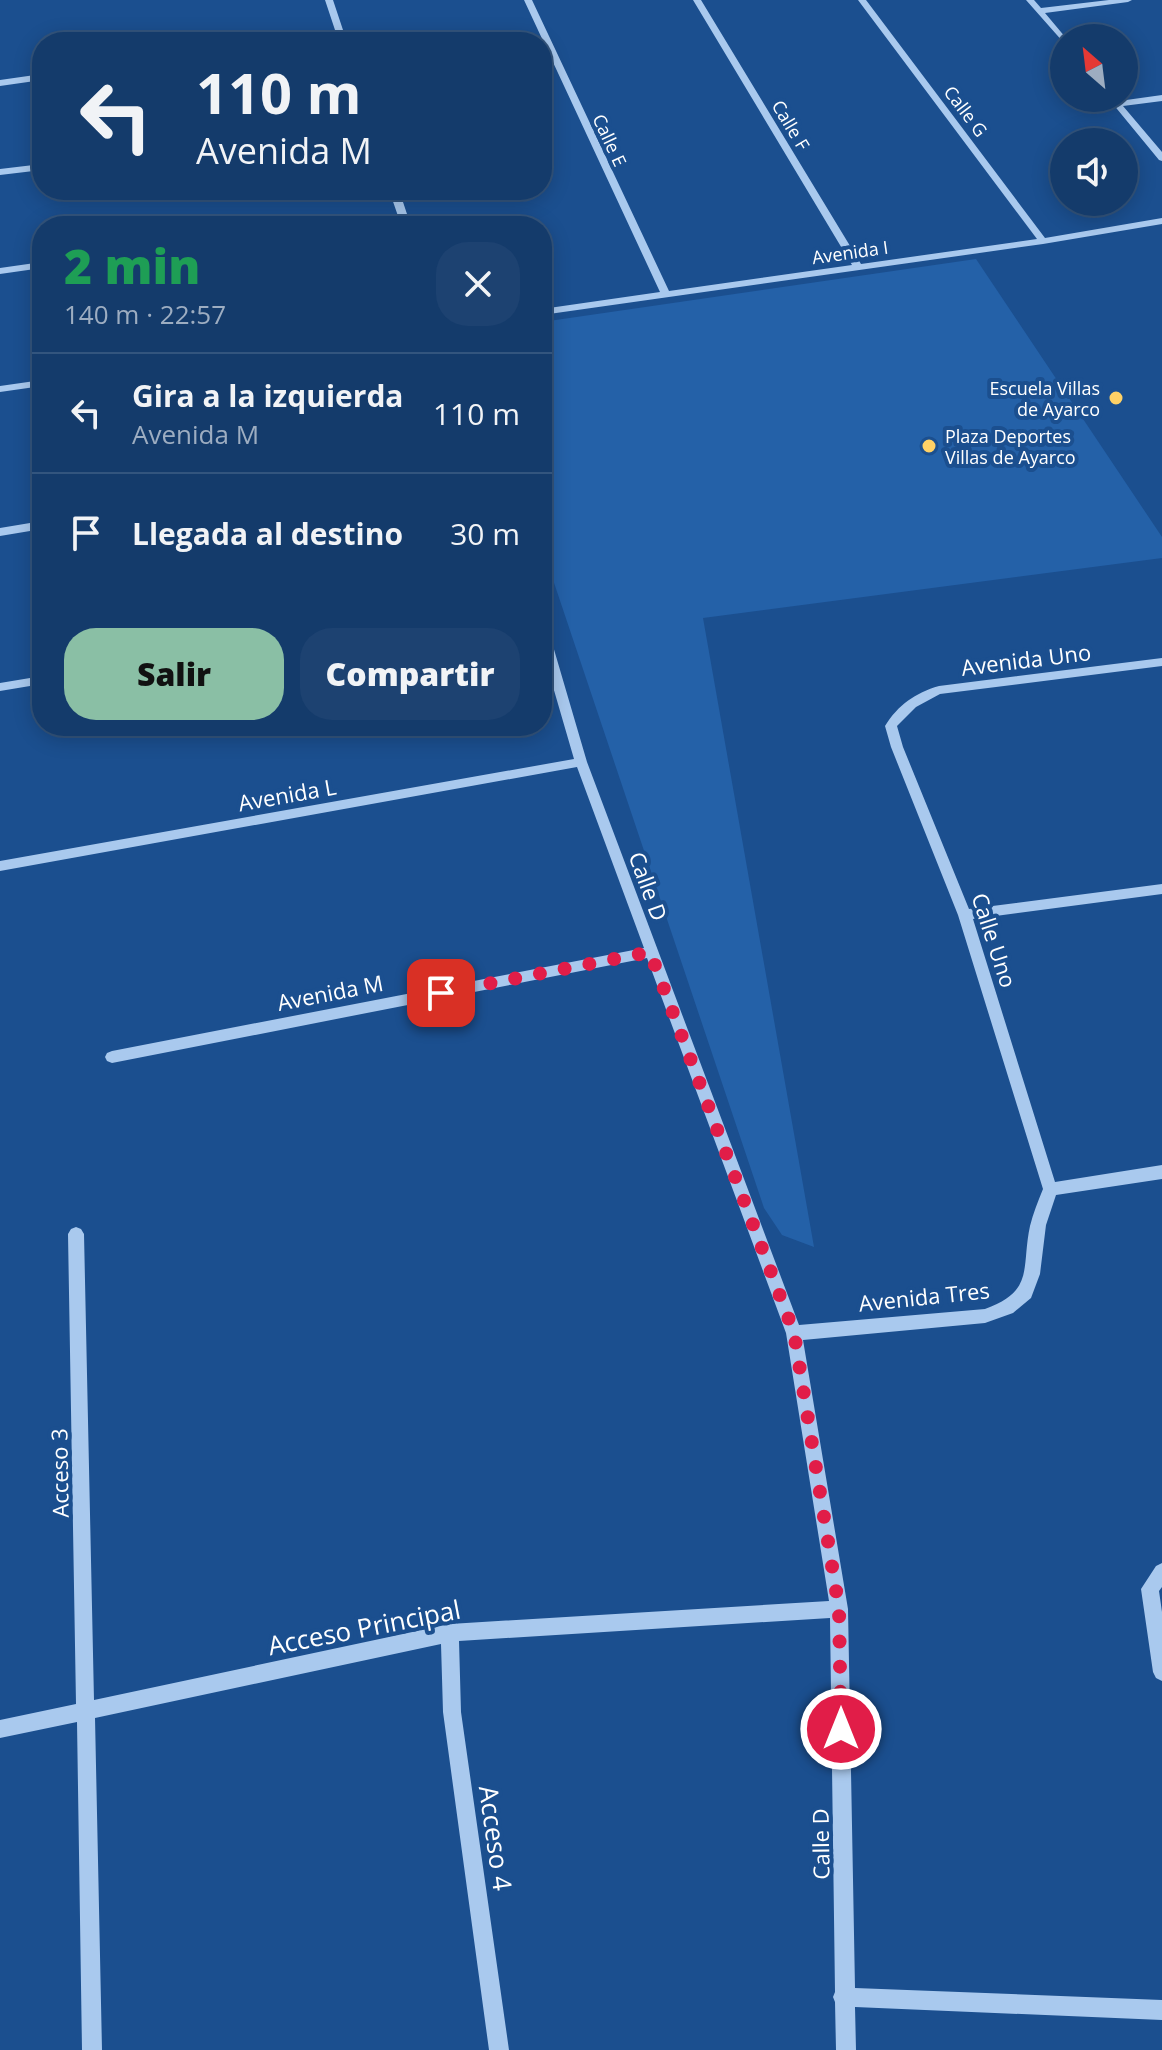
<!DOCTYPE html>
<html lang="es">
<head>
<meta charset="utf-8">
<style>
  :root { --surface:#143b6b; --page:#1d4271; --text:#f1f3f6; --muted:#9dadc1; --line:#33557e; --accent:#8abfa5 }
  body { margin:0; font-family:"Open Sans",sans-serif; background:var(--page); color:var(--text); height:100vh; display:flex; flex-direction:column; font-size:30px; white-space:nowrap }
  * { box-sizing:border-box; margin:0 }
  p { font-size:26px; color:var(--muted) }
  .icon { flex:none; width:44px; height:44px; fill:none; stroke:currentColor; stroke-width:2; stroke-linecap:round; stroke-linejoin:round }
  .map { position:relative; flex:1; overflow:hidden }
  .details { position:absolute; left:32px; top:216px; width:520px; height:520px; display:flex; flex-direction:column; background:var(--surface); border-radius:32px; box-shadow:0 4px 20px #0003,0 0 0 2px var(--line) }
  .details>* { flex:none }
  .top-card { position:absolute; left:32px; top:32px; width:520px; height:168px; border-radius:32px; box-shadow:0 4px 20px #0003,0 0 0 2px var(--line); background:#143b6b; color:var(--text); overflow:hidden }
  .needle { width:52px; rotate:332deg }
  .tools { position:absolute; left:1050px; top:24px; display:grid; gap:16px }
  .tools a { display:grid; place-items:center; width:88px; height:88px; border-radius:50%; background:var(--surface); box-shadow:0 4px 20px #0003,0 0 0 2px var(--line); font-size:40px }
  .pin { position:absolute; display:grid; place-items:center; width:68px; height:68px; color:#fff; margin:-34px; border-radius:16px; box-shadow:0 4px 12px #0006 }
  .me { position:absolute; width:88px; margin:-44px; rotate:0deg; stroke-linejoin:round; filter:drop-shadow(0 0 6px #0008) }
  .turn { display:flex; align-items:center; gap:28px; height:168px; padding:0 32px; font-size:36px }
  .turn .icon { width:104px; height:104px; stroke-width:2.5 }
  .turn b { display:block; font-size:56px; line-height:68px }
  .round { display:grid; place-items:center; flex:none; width:84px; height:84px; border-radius:32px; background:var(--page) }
  .headline { display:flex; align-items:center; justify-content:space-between; height:136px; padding:0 32px }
  h1 { font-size:48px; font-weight:800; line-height:60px; color:#1e9e55 }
  .action { display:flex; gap:16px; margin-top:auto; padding:16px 32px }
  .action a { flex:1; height:92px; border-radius:32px; background:var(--accent); color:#111; font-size:32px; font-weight:800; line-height:92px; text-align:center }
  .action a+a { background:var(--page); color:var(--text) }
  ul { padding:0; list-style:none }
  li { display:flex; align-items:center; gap:24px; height:120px; padding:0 32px; border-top:2px solid var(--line) }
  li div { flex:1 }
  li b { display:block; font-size:30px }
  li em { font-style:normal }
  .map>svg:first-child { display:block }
  .green { fill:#2461a8 }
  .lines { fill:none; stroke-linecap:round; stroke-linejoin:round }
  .minor { fill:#a9c9ee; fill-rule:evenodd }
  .route { stroke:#e11d48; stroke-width:14; stroke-dasharray:0 25.2 }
  .poi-dot { fill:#ffd166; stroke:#1b4f8f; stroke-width:3 }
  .labels { text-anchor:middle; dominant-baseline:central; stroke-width:8; stroke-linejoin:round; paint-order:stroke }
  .far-street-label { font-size:18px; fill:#fff; stroke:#1b4f8f }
  .far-poi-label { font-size:18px; fill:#fff; stroke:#1b4f8f; text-anchor:end }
  .street-label { font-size:22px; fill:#fff; stroke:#1b4f8f }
  .near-street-label { font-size:26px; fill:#fff; stroke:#1b4f8f }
</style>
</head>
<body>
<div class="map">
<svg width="1162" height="2050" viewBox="0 0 1162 2050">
  <rect width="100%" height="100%" fill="#1b4f8f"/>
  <path class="green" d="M976,259l186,278v21l-459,60 111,629 -32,-12 -18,-27 -222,-661v-225z"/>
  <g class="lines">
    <g class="minor">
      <path d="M325,0h8l14,42h-8z"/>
      <path d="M524,0h8l137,291 183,-26 -159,-265h8l160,264 176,-25 -179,-239h8l179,238 117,-20v6l-119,20 -501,71v-6l118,-17z"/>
      <path d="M1026,0h8l7,8 68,-8h23l-4,2 -83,11 21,25h-2v5z"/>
      <path d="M42,74v6l-42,6v-6z"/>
      <path d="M1162,95v6l-39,5 39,46v9l-3,-1 -51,-62h9l2,3z"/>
      <path d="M42,164v6l-42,5v-6z"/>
      <path d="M389,190h10l12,36h-10l-1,-5 -38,5h-27l5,-3 58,-7z"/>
      <path d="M42,262v6l-42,6v-6z"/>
      <path d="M42,380v6l-42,6v-6z"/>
      <path d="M42,521v8l-42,7v-8z"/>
      <path d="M542,625l6,4 39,133 212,563 186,-16c50,-18 36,-41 45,-83 3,-12 8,-25 13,-37l-85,-274 -67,-168 -6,-21c13,-21 30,-33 54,-40l223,-28v8l-222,28 -24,13 -19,19 6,21 66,162 193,-25v10l-189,25 82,263 107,-17v14l-106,16 -10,30 -6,49 -9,24 -18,15 -28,10 -182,17 45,269 7,379 307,12v20l-307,-13 1,43h-20l-1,-48 -2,-5 2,-5 -5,-374 -371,23 2,71 48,338h-20l-46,-338 -2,-68 -346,74 7,332h-20l-5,-328 -77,16v-18l76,-16 -8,-470 3,-5 5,-2 5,2 3,5 10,466 356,-76 379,-23 -43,-268 -139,-375 -535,105 -5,-2 -2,-4 2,-4 5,-2 532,-103 -67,-181 -577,104v-10l574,-102 -32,-110z"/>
      <path d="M42,676v8l-42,7v-8z"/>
      <path d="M1162,1563v24l-3,4 3,21v69l-6,-3 -3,-6 -12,-83 15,-23z"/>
    </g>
  </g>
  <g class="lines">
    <path class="route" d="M441,993l209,-41 144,381 45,276 2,120"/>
  </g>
  <g class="poi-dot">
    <circle cx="1116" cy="398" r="8"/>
    <circle cx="929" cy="446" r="8"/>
  </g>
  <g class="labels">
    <g class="far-street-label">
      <text transform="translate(966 111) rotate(53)">Calle G</text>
      <text transform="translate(791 125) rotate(59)">Calle F</text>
      <text transform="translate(610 140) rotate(65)">Calle E</text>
      <text transform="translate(850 252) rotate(-8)">Avenida I</text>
    </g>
    <g class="far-poi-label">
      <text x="1100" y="388">Escuela Villas<tspan x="1100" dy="21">de Ayarco</tspan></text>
      <text x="945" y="436" text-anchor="start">Plaza Deportes<tspan x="945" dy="21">Villas de Ayarco</tspan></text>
    </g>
    <g class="street-label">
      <text transform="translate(1026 659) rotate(-7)">Avenida Uno</text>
      <text transform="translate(287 794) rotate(-10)">Avenida L</text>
      <text transform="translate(649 886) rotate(70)">Calle D</text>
      <text transform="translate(995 940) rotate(72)">Calle Uno</text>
      <text transform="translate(330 992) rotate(-11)">Avenida M</text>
      <text transform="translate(924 1296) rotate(-6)">Avenida Tres</text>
      <text transform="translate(59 1473) rotate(-91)">Acceso 3</text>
      <text transform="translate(820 1844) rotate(-91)">Calle D</text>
    </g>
    <g class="near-street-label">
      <text transform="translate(364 1627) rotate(-11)">Acceso Principal</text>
      <text transform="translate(496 1838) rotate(82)">Acceso 4</text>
    </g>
  </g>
</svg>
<div class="tools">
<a><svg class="needle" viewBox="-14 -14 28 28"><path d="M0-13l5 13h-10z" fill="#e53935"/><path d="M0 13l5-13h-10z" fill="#9dadc1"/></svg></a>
<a><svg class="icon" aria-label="sound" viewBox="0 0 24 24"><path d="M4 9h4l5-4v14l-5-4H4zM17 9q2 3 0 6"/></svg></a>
</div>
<div class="pin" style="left:441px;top:993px;background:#d93025"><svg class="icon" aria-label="arrive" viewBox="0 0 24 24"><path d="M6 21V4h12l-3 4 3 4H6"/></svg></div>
<svg class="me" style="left:841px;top:1729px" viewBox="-20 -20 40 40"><circle r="17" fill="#e11d48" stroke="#fff" stroke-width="3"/><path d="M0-11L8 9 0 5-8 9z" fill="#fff"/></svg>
<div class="top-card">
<div class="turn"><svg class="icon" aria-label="left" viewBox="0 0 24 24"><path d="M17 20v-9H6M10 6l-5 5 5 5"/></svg><div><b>110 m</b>Avenida M</div></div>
</div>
<section class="details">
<div class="headline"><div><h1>2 min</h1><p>140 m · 22:57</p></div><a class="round"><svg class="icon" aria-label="close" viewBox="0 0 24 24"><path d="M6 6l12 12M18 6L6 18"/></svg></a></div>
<ul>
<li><svg class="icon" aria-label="left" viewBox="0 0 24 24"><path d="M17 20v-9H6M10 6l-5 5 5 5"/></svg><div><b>Gira a la izquierda</b><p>Avenida M</p></div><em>110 m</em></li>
<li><svg class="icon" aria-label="arrive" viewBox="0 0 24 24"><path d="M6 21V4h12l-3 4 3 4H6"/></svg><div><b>Llegada al destino</b></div><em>30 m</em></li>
</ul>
<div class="action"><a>Salir</a><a>Compartir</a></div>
</section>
</div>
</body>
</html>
